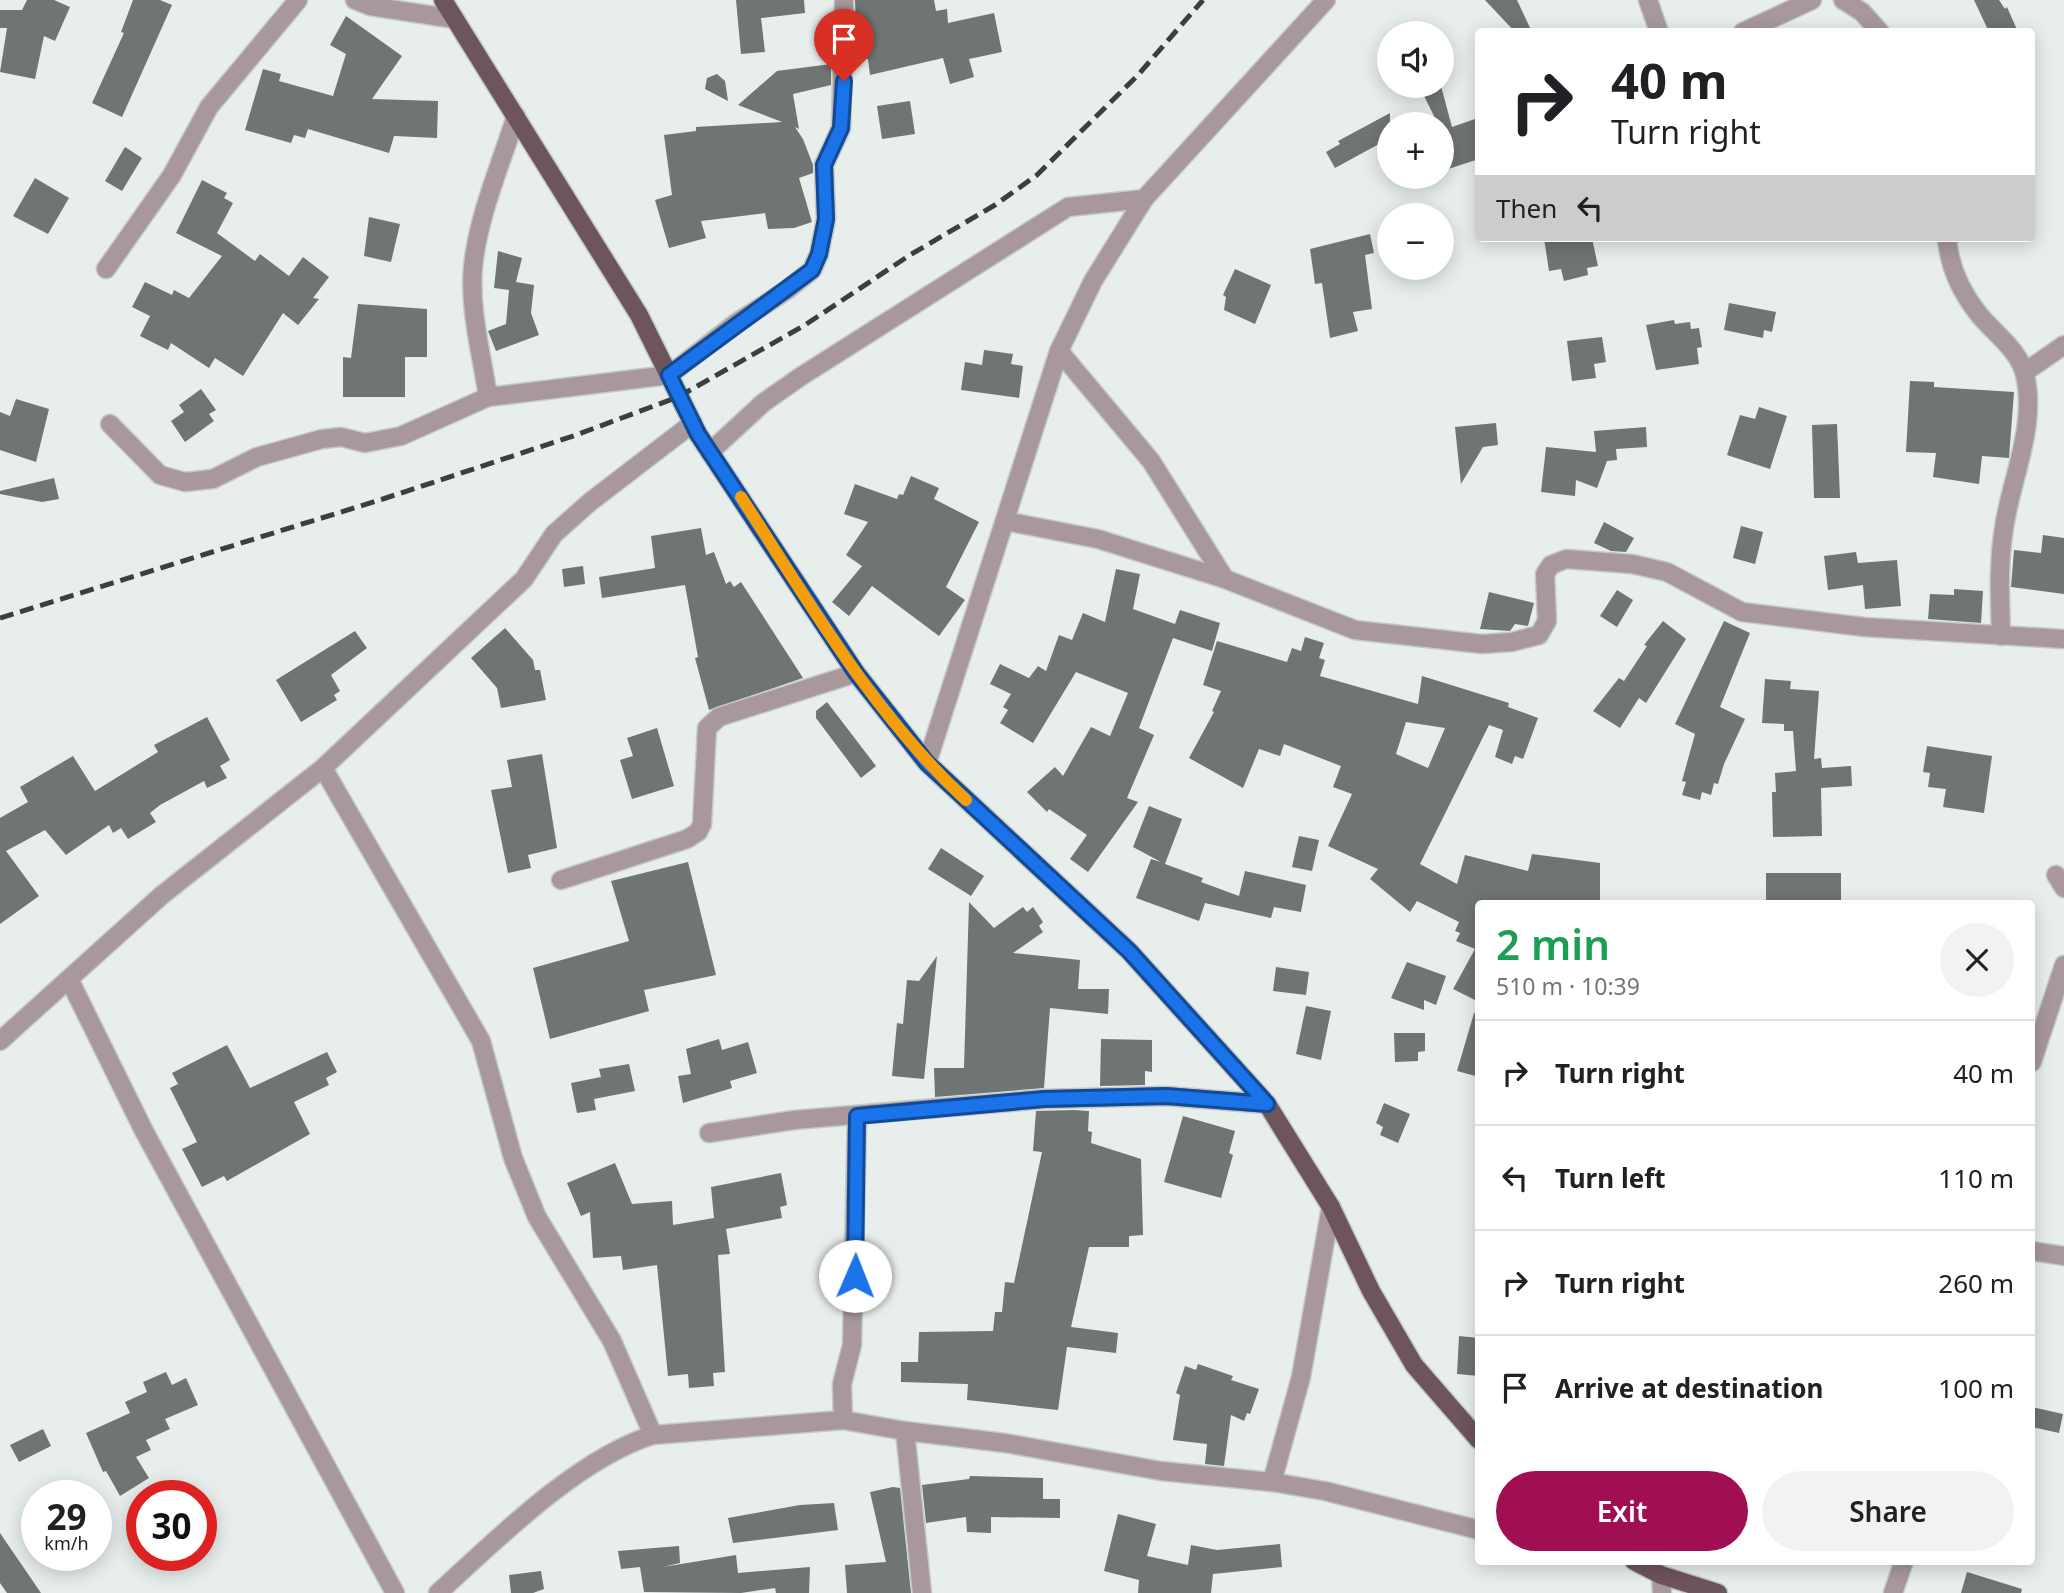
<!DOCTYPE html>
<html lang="en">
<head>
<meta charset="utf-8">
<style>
  :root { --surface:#fff; --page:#f2f2f2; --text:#202124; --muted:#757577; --line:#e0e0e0; --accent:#a00e54 }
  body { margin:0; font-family:"Noto Sans",sans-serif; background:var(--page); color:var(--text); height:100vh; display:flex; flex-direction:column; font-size:26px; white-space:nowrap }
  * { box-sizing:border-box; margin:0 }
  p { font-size:23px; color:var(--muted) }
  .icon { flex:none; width:38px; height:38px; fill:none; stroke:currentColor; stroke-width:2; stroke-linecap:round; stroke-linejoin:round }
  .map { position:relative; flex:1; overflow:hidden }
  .side { position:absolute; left:1475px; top:900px; width:560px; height:665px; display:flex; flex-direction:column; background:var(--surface); border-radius:7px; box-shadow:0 4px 18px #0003 }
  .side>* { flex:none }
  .banner { position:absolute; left:1475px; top:28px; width:560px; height:214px; border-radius:7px; box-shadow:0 4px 18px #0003; background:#fff; color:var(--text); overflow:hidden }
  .controls { position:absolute; left:1377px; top:21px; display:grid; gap:14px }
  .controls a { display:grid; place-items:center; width:77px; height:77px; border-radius:50%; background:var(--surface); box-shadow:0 4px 18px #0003; font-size:35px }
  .speed { position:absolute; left:21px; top:1480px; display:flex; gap:14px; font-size:35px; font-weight:700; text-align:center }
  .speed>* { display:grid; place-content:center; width:91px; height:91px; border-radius:50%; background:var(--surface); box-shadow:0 4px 18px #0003; line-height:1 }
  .speed small { font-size:18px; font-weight:400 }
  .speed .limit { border:10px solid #d22; background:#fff; color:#111 }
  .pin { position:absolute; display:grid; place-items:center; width:60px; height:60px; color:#fff; margin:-72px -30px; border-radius:50% 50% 50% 0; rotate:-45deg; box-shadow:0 0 7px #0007 }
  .pin .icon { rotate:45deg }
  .me { position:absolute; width:77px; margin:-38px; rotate:1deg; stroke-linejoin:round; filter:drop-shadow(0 0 5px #0008) }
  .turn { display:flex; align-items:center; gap:24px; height:147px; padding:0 21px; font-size:32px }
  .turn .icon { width:91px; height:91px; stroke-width:2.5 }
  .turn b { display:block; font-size:49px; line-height:60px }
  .then { display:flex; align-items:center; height:66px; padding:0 21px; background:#0003; gap:14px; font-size:26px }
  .round { display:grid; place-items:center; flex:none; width:74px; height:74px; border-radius:37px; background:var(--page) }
  .overview { display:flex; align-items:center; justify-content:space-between; height:119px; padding:0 21px }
  h1 { font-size:42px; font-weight:600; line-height:52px; color:#1e9e55 }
  .action { display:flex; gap:14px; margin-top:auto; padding:14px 21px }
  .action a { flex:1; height:80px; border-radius:42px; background:var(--accent); color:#fff; font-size:28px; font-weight:600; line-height:80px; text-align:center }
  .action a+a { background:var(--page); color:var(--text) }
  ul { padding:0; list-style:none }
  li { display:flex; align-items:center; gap:21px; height:105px; padding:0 21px; border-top:2px solid var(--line) }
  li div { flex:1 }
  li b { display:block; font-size:26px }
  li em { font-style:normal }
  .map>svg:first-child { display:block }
  .building { fill:#6f7573; fill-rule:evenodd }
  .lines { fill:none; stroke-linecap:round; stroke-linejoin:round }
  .minor-casing { stroke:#c3c9c7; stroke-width:21 }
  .major-casing { stroke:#c3c9c7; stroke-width:21 }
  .minor { stroke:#a8989c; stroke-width:18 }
  .major { stroke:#6e545b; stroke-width:18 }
  .rail { stroke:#3c3f3e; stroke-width:5; stroke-dasharray:14 7; stroke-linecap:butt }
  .route-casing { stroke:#114b97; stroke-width:18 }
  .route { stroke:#1a73e8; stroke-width:12 }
  .slow { stroke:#f59e0b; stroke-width:12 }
</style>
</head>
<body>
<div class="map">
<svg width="2064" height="1593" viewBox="0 0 2064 1593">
  <rect width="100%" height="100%" fill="#e7eeec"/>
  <g class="building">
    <path d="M27,0h27l16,7 -15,34 -11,-5 -9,43 -35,-7 7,-44h-7v-18h22z"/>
    <path d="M133,0h27l12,5 -50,112 -30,-14 32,-70 -3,-1z"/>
    <path d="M736,0h68l1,13 -44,5 4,34 -24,2z"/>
    <path d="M855,0h79l2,11 11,-2 1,14 46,-10 8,39 -33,7 5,18 -24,7 -7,-26 -73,17 -2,-16 -11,1z"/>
    <path d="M1485,0h32l15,32h-17z"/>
    <path d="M1974,0h25l6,9 2,-2 11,25h-29z"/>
    <path d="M346,16l56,40 -30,43 66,2 -1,37 -43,-2 -5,17 -81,-24 -3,9 -11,-3 -3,8 -46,-13 18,-61 18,5 -2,7 54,15 13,-42 -16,-9z"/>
    <path d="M831,64v21l-38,9 6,35 -4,-2 8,12 10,26v8l-14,5 13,44 -18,6 -26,1 -3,-16 -64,8 5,17 -37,10 -14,-48 17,-5 -8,-60 32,-4v-4l86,-5 -44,-17 39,-34z"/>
    <path d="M717,74l8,7 3,20 -23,-12 2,-11z"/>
    <path d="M1419,86h22l11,41 23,-8 4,12v28l-37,12v-47h-4z"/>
    <path d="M910,101l5,33 -33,5 -5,-33z"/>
    <path d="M1390,113v25l-55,30 -9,-16 14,-8 -2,-3z"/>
    <path d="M125,147l17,11 -20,33 -17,-10z"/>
    <path d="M35,178l34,20 -21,36 -35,-18z"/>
    <path d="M202,180l25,13 -3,5 9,5 -16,30 38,28 5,-7 29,22 14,-19 26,20 -16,21 6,1 -21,26 -15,-12 -40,63 -28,-18 -6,10 -38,-25 -3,7 -28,-14 10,-20 -18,-9 13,-25 27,13 2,-5 15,8 33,-42 -46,-23z"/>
    <path d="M369,217l31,7 -9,38 -27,-6z"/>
    <path d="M1370,234l4,19 -9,2 7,54 -19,3 5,19 -28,7 -8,-55 -7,1 -5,-35z"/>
    <path d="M1544,238h48l6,28 -11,2 1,7 -24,6 -3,-12 -12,2z"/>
    <path d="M498,251l24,7 -6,24 18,3 -3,28 8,22 -43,16 -8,-20 18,-7 3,-34 -15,-2z"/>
    <path d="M1235,269l36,16 -16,39 -31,-14 2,-13 -3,-2z"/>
    <path d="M1729,303l47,9 -4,20 -8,-2 -1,8 -39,-8z"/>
    <path d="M358,304l69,5v48h-22v40h-62v-40l8,1z"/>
    <path d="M1674,320l1,4 15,-2 1,7 8,-1 3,19 -5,1 2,16 -43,6 -10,-45z"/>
    <path d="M1602,337l4,25 -12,2 2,14 -24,3 -5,-40z"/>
    <path d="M984,350l29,4 -2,10 12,2 -4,32 -58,-8 4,-28 17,3z"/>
    <path d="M1910,381l24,1v5l80,5 -5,66 -27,-2 -3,28 -46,-7 3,-24 -30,-1z"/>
    <path d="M201,389l15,21 -7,4 5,7 -29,21 -14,-21 13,-9 -5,-7z"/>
    <path d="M16,399l33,10 -13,53 -36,-12v-38l10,4z"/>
    <path d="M1759,407l28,9 -17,53 -43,-14 13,-40 15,4z"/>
    <path d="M1496,423l2,22 -15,2 -22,37 -6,-57z"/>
    <path d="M1837,424l3,74h-26l-2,-73z"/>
    <path d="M1646,427l1,20 -31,2 1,11 -10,1 -10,27 -21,-8 -1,16 -34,-4 5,-45 50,5 -2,-21z"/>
    <path d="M911,476l28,12 -5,11 45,23 -33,65 19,13 -26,36 -67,-50 -23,30 -17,-14 30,-36 -16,-11 22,-33 -24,-8 11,-30 42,15 2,-5 4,1z"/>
    <path d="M54,478l5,21 -17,3 -42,-8v-3z"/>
    <path d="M1604,522l30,16 -8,14 -15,-1 -17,-8z"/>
    <path d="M1741,526l22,6 -8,32 -22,-6z"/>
    <path d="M701,528l5,27 8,-3 12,32 4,-3 4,6 7,-5 62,96 -94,32 -14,-52 3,-1 -13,-72 -83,13 -3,-21 56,-9 -4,-32z"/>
    <path d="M2043,535l21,3v56l-53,-7 3,-37 27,3z"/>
    <path d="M1856,552l2,11 39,-3 4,46 -36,3 -2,-24 -35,5 -4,-34z"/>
    <path d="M583,566l2,18 -21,3 -2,-18z"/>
    <path d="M1116,569l24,5 -7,35 42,15 5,-14 40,13 -8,28 -39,-13 -34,90 15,7 -27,63 11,4 -50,70 -18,-13 17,-24 -38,-26 -2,3 -20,-20 28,-25 8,9 28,-49 19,9 18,-43 -52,-21 -43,71 -33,-20 8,-13 -5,-3 8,-13 -21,-10 10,-20 29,14 9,-12 8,5 13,-36 13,5 11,-27 22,9z"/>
    <path d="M1954,589l29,2 -2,32 -53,-4 2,-25 24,1z"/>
    <path d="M1617,590l16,10 -16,27 -17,-11z"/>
    <path d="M1489,592l45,11 -6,23 -13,-2 -5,7 -30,-2z"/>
    <path d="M1663,621l23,18 -40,64 -7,-5 -19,30 -27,-17 26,-33 5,3 23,-35 -3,-1z"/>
    <path d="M1724,621l26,12 -30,74 25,12 -21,45 -6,20 -4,-1 -3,12 -9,-3 -2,8 -18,-5 4,-13 -4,-1 13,-47 -20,-10z"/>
    <path d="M505,628l28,32 2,10h5l6,30 -45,8 -4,-20 -26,-30z"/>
    <path d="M355,631l12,17 -36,27 9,16 -6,4 3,5 -36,22 -25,-42z"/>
    <path d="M1305,637l19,6 -5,15 6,2 -5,16 98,28 4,-28 87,27 -1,4 30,11 -15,41 -8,-3 -3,8 -17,-7 8,-27 -14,-5 -69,139 37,20 8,-29 63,16 4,-17 68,9v40h-121v99l-26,-13 22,-40 -19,-8 4,-8 -5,-2 4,-9 -42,-21 -7,11 -40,-33 8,-10 -50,-23 24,-52 -19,-7 8,-21 -57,-22 -4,12 -21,-7 -16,39 -54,-30 25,-46 -2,-1 9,-20 -18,-6 14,-44 70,21 5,-14 9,3zM1406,722l39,6 -17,40 -32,-14z"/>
    <path d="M1765,679l26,2 -1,8 29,2 -5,68 7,-1 1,10 29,-2 1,20 -31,2 1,48 -49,1 -1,-45h4l-1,-19 21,-2 -3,-40h-9v-7l-22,-1z"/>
    <path d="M827,702l49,64 -15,12 -45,-60v-7z"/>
    <path d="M207,717l23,43 -10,6 7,12 -20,10 -3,-7 -44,24 -10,8 6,9 -28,17 -7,-11 -8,5 -4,-8 -43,30 -21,-25 -39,21 33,45 -39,28v-106l28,-16 -8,-15 53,-31 22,35 63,-39 -4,-7z"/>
    <path d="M657,728l17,58 -42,13 -12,-39 13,-4 -6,-18z"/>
    <path d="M1927,746l65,10 -8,57 -41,-6 3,-18 -18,-2 2,-14 -7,-1z"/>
    <path d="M542,754l15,94 -29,7 3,13 -23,5 -17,-83 21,-3 -5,-27z"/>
    <path d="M1149,806l33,13 -17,45 38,14 -2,4 38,14 6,-25 61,14 -5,27 -27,-5 -3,11 -66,-15 -6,18 -63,-23 15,-39 10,3 -28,-15z"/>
    <path d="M1299,836l20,4 -7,31 -20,-4z"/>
    <path d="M941,848l43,28 -13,20 -43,-27z"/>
    <path d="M688,862l28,113 -72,15 5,21 -99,28 -17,-71 96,-27 -18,-60z"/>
    <path d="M1766,873h75v30l-75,-2z"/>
    <path d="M969,902l25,26 29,-21 4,5 6,-5 10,15 -4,4 4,6 -30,21 67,7 -2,29h31l-1,25 -58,-6 -6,80 -109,9 -1,-29h30z"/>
    <path d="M937,956l-13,123 -32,-3 5,-53 6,1 4,-44 12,1z"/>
    <path d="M1407,962l39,14 -10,29 -12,-5v10l-33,-12z"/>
    <path d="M1276,967l33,5 -3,23 -33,-4z"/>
    <path d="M1306,1006l25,5 -10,49 -25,-6z"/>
    <path d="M1474,1013l5,1v63l-22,-6z"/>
    <path d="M1394,1033h31v18l-7,1v9l-23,1z"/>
    <path d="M719,1039l3,11 26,-8 9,31 -27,8 2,7 -49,15 -5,-27 13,-2 -5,-25z"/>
    <path d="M1101,1039l51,1v32l-7,-1v14l-45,1z"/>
    <path d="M227,1045l23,43 77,-36 10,20 -11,6 3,7 -35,17 16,32 -83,47 -3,-5 -22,11 -20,-38 15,-7 -27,-54 8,-4 -6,-11z"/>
    <path d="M629,1064l6,27 -41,8 2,11 -19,3 -6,-30 30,-6 -2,-8z"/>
    <path d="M1384,1103l26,11 -12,29 -18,-8 3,-8 -7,-4z"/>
    <path d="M1074,1110l15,1 -1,20 4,1 -1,11 50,16 2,76 -14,1v11h-40l-18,80 47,6 -2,20 -49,-6 -9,63 -91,-10 1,-16 -67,-2v-20h17l1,-30 74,-1 2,-19h7l3,-30 9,1 28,-131 -9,-1 3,-40z"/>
    <path d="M1183,1116l52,15 -6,22 4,2 -12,43 -57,-16z"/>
    <path d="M615,1163l17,41 40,-3 1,24 41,-7 -3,-31 70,-14 6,32 -7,2 2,11 -56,11 4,25 -12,1 7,117 -12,1 1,13 -25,2 -1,-14 -20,2 -11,-111 -34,5 -2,-14 -28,2 -3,-46 -9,4 -14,-33z"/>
    <path d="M1459,1336l20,2v38l-22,-2z"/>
    <path d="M1198,1364l35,12 -2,4 28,9 -9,25 -3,-1 -3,8 -13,-6 -7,51 -19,-2 2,-20 -34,-4 7,-45 -4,-2 9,-27 11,4z"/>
    <path d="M166,1372l6,13 14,-7 12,27 -33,14 5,10 -24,11 5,10 -15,7 13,21 -29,18 -14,-25 -3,1 -17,-39 44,-20 -5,-11 22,-10 -4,-10z"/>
    <path d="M2032,1407l31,7 -4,19 -27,-6z"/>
    <path d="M43,1429l8,17 -32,16 -9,-17z"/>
    <path d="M970,1476l73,2v21h17v19l-69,-1v16l-24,-1 -1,-15 -40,6 -4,-38 47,-6z"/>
    <path d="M893,1487l7,1 11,105h-64l-2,-28 41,-3 -16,-70z"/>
    <path d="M834,1503l4,27 -105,13 -5,-25 72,-13z"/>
    <path d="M1118,1514l38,10 -9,32 41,9 3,-20 26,5 63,-6 2,23 -69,7 -2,19h-73l1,-13 -35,-9z"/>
    <path d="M0,1533l41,60h-34l-7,-10z"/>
    <path d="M679,1546l1,17 -17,4 73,-12 2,18 72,-6 -1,26h-33l-1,-5 -34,5 -97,-1 -4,-25 -19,2 -3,-18z"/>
    <path d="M541,1571l3,18 -11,4h-22l-2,-18z"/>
    <path d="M1967,1572l55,17 -1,4h-60z"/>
  </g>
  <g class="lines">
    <g class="minor-casing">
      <g id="minor">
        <path d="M355,0l15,6 85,13"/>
        <path d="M1648,0l11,32"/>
        <path d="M1843,0l19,12 18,20"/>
        <path d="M1743,32l69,-32"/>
        <path d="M1947,238c2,27 13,52 30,74 15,20 42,37 48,63 12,51 -14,104 -21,153 -6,36 -4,72 -3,108"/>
        <path d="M106,269l66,-94 37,-68 89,-107"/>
        <path d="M1059,351l92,110 74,118"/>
        <path d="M2025,372l39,-27"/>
        <path d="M488,397c-6,-41 -19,-88 -15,-130 5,-51 28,-103 43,-151"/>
        <path d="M110,424l50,51 25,7 28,-3 44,-22 65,-18 19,-2 24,6 36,-7 87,-39 181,-22 67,-52 51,-33 25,-20 7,-16 7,-35 -2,-54 17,-37 3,-128"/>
        <path d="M710,452l53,-49 37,-26 268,-170 76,-8"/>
        <path d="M1005,521l93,18 127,40 130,51 127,14 30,-2 27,-7 8,-14 -2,-47 6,-9 15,-6 66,5 35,8 75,40 122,15 200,12"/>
        <path d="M927,763l132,-412 34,-70 51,-82 182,-199"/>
        <path d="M323,768l158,273 32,117 24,59 75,124 41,94"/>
        <path d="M2056,875l8,13"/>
        <path d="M561,880l126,-41 11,-7 4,-8 5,-96 12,-11 137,-44"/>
        <path d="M70,981l74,150 251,462"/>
        <path d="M0,1041l162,-146 161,-127 201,-189 30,-45 36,-32 103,-79"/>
        <path d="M2032,1062l32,-97"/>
        <path d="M709,1133l85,-13 250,-21 122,-3 101,8"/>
        <path d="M2032,1251l32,5"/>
        <path d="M843,1420l-1,-36 10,-39 5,-229"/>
        <path d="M905,1431l17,162"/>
        <path d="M1272,1482l29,-105 30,-170"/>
        <path d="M1661,1575l1,18"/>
        <path d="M438,1593c58,-53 140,-135 215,-158l190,-15 62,11 100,12 156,28 111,11 53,9 154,39"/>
        <path d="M1893,1593l11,-32"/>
      </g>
    </g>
    <g class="major-casing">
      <g id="major">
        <path d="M443,0l196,315 59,119 158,239 71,90 202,188 138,153 64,103 40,84 43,74 65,75"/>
        <path d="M1634,1561l27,14 57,18"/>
      </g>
    </g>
    <use href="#minor" class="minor"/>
    <use href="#major" class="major"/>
    <path class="rail" d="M0,618l386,-120 190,-63 102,-38 127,-72 105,-70 85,-50 42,-30 101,-100 65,-75"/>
  </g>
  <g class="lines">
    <g class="route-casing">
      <path id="route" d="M844,81l-3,47 -17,37 2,54 -7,35 -7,16 -143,105 29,59 158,239 71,90 202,188 138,153 -101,-8 -122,3 -187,17 -2,160"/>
    </g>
    <use href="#route" class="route"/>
    <path class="slow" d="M741,497c68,105 132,217 225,303"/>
  </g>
</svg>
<div class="controls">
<a><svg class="icon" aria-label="sound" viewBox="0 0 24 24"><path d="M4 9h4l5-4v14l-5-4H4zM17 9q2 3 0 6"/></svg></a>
<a>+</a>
<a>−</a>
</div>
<div class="speed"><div>29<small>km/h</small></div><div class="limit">30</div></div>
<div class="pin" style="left:844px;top:81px;background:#d93025"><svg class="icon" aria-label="arrive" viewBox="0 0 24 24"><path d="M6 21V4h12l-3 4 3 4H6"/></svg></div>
<svg class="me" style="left:855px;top:1276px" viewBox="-20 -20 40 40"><circle r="19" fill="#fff"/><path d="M0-13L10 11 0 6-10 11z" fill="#1a73e8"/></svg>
<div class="banner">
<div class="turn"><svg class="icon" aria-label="right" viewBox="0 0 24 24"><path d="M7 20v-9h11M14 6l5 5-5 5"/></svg><div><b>40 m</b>Turn right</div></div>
<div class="then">Then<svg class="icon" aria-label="left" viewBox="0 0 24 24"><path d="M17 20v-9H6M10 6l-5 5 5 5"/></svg></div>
</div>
<section class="side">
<div class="overview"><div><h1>2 min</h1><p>510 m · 10:39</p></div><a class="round"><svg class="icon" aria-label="close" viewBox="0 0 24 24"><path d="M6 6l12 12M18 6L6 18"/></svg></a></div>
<ul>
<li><svg class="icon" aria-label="right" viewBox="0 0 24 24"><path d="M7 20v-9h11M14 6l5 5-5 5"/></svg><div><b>Turn right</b></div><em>40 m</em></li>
<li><svg class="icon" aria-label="left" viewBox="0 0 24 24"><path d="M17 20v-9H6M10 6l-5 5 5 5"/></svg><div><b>Turn left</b></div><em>110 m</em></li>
<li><svg class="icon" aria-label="right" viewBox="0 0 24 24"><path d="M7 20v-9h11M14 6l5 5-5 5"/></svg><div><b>Turn right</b></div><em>260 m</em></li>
<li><svg class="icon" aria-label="arrive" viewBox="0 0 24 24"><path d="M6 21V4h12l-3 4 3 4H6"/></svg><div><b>Arrive at destination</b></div><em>100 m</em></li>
</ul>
<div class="action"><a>Exit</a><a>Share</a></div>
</section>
</div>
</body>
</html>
